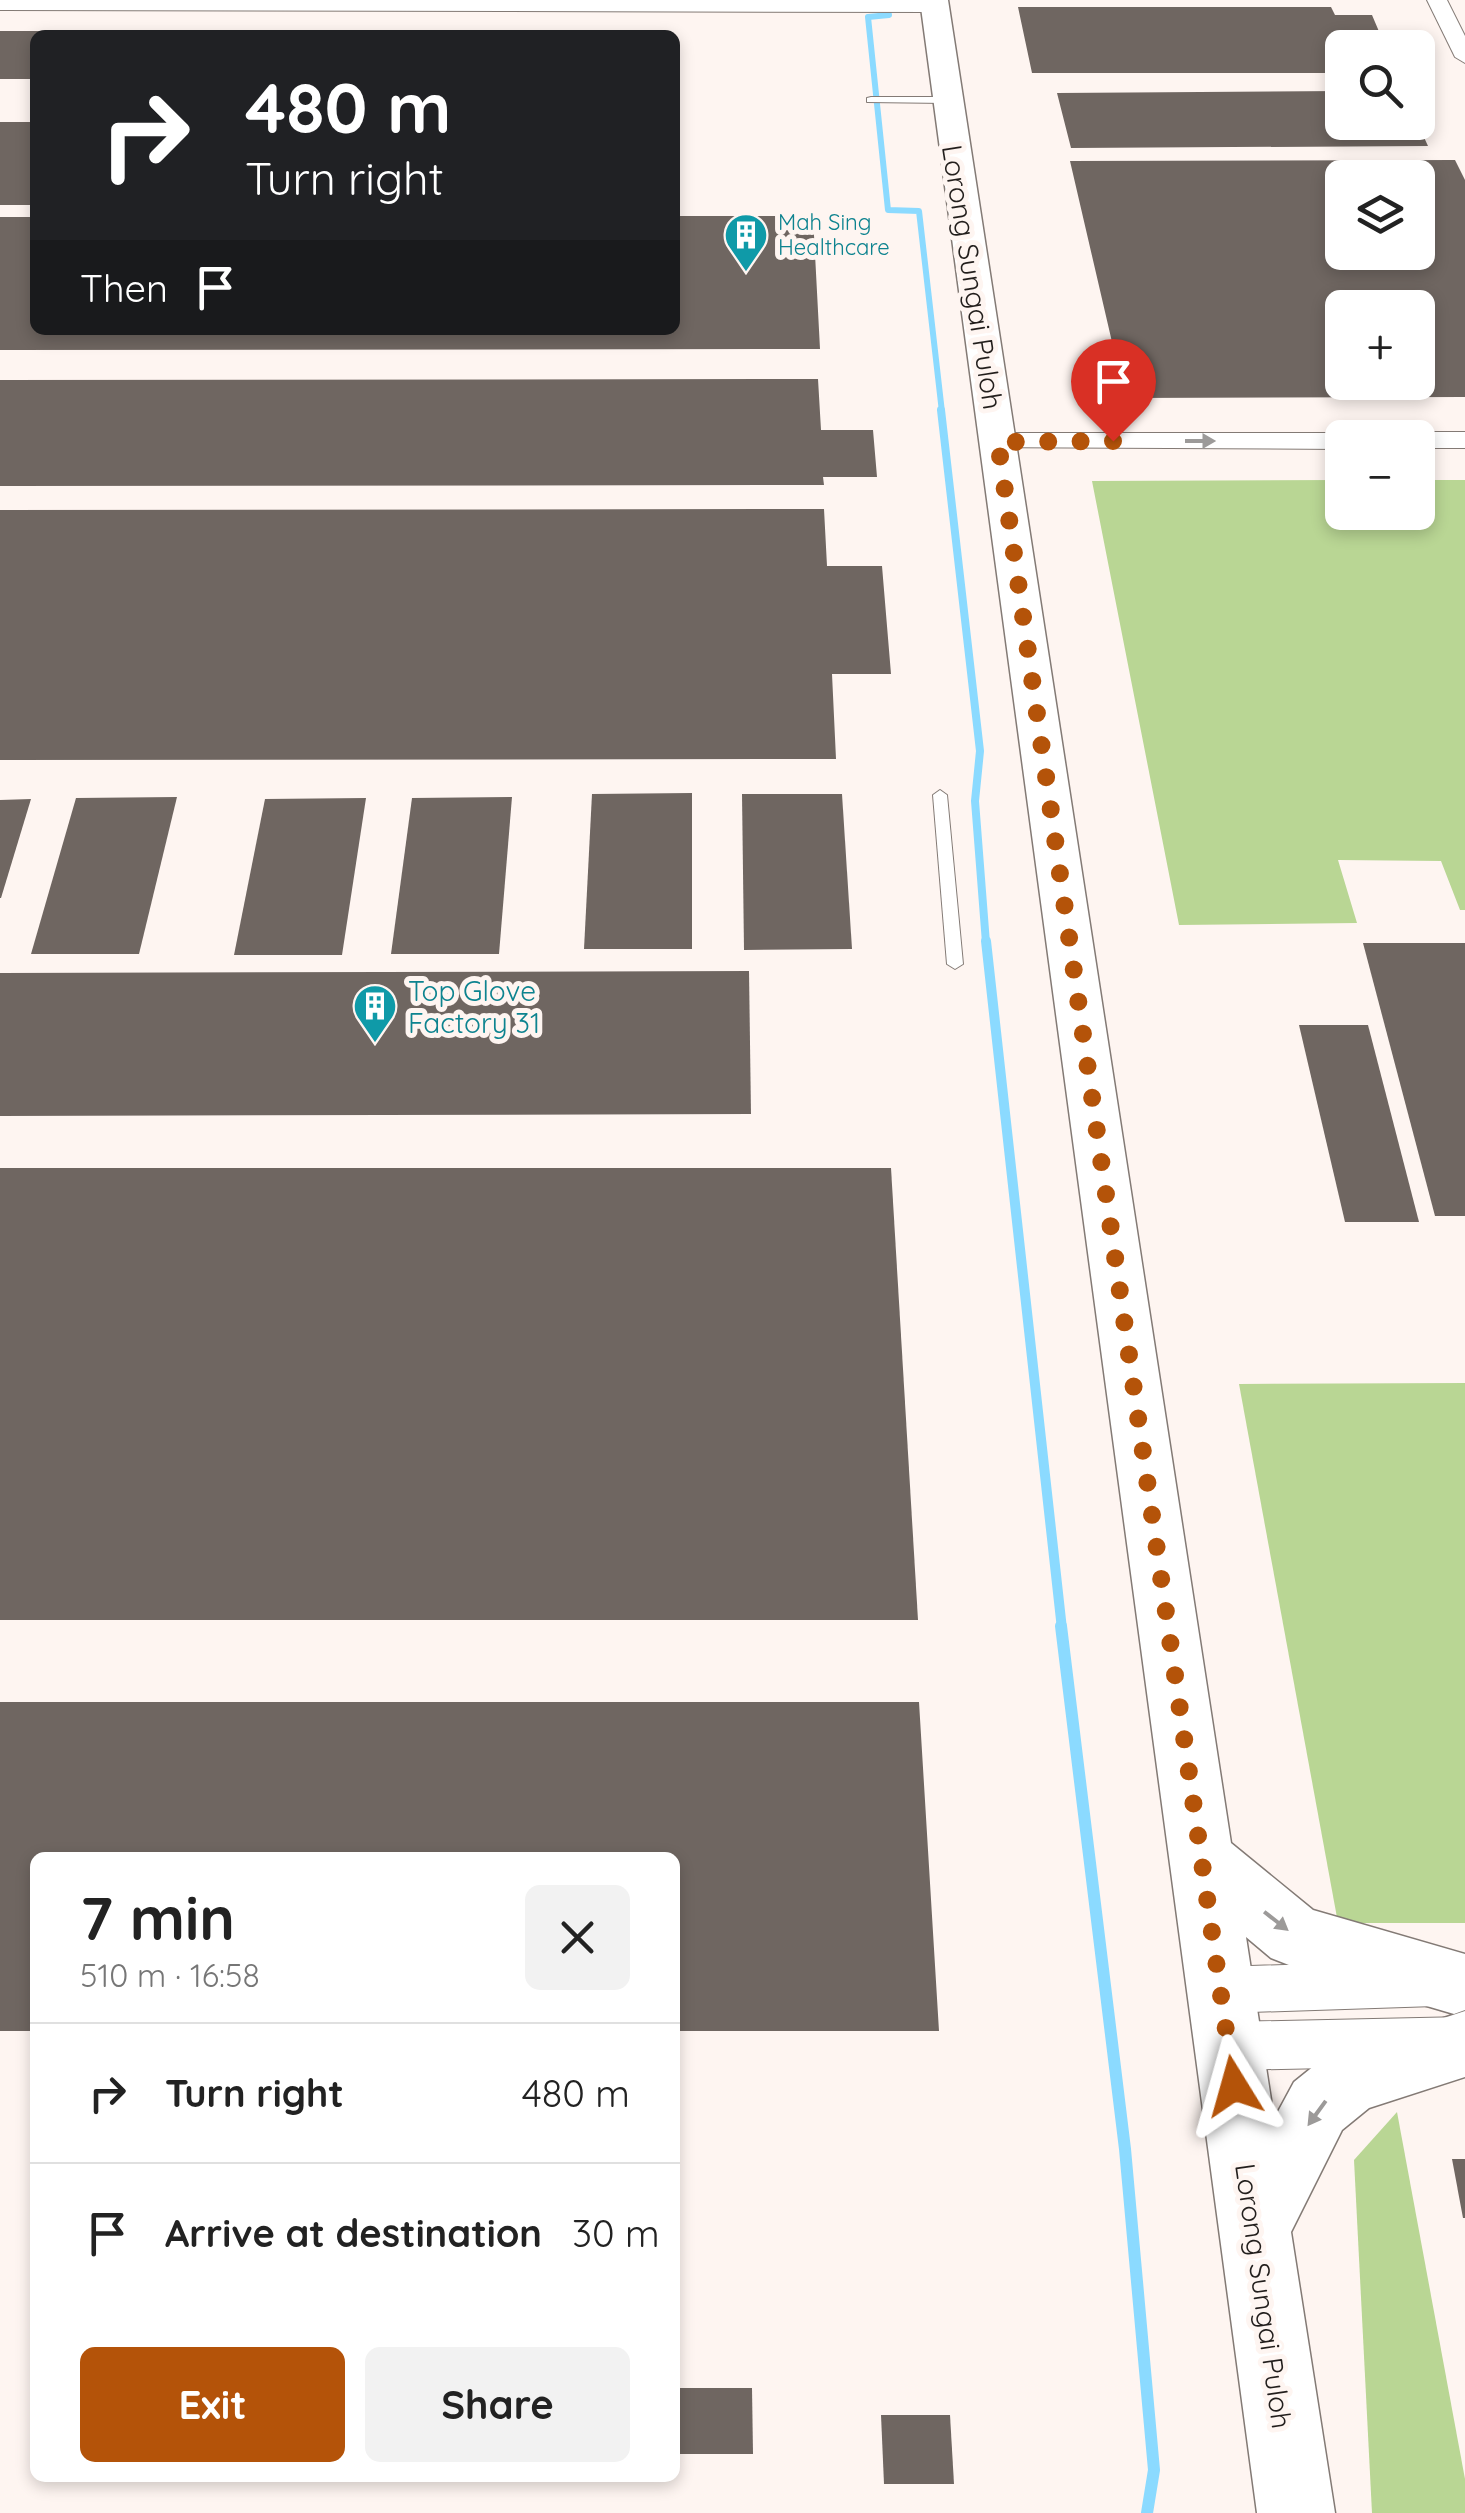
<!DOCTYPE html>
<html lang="en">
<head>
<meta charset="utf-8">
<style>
  :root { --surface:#fff; --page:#f2f2f2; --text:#222; --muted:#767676; --line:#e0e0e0; --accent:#b45309 }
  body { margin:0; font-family:Quicksand,sans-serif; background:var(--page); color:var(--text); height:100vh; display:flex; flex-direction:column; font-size:38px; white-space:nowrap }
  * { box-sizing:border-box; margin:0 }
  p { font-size:32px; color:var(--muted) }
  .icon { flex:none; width:55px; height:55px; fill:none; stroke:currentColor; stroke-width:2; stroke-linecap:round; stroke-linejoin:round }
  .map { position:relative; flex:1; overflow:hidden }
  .sheet { position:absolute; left:30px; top:1852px; width:650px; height:630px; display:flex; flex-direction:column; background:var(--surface); border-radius:15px; box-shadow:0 5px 15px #0003 }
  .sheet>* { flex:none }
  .top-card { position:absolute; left:30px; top:30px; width:650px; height:305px; border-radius:15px; box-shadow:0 5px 15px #0003; background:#202124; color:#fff; overflow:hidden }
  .buttons { position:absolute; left:1325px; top:30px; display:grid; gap:20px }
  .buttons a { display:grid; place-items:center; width:110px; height:110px; border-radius:15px; background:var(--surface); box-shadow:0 5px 15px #0003; font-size:50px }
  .pin { position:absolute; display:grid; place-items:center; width:85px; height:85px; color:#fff; margin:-102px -42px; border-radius:50% 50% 50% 0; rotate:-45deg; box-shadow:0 0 10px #0007 }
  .pin .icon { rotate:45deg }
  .me { position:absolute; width:110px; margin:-55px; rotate:352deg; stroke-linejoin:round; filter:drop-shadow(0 0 8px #0008) }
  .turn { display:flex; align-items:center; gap:35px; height:210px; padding:0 50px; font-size:45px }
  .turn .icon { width:130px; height:130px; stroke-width:2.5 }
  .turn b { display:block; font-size:70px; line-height:85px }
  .then { display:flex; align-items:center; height:95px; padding:0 50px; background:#0003; gap:20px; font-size:38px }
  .round { display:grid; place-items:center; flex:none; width:105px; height:105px; border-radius:15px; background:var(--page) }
  .headline { display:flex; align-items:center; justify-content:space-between; height:170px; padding:0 50px }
  h1 { font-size:60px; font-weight:700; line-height:75px }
  .primary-button { display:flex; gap:20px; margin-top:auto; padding:20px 50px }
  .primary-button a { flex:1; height:115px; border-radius:15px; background:var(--accent); color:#fff; font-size:40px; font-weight:700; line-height:115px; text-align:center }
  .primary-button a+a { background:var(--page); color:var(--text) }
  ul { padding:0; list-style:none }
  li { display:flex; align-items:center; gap:30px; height:140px; padding:0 50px; border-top:2px solid var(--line) }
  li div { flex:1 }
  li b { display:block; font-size:38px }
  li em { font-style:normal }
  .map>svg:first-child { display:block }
  .green { fill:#b9d694 }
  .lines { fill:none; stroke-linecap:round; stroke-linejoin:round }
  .stream-far3 { stroke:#8bdaff; stroke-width:6 }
  .stream-far2 { stroke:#8bdaff; stroke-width:8 }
  .stream-far1 { stroke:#8bdaff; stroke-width:10 }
  .stream { stroke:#8bdaff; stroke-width:12 }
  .building { fill:#6f6661; fill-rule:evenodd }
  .lane-casing { stroke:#837a75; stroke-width:2 }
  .street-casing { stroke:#837a75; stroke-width:2 }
  .secondary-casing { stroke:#837a75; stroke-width:3 }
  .lane { fill:#fff; fill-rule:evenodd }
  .street { fill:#fff; fill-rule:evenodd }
  .secondary { fill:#fff; fill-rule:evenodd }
  .oneway { fill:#9c9a99 }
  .route { stroke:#b45309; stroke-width:18; stroke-dasharray:0 32.4 }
  .labels { text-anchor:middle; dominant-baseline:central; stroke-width:10; stroke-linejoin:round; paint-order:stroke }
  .far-culture-label { font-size:22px; fill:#0d838f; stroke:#fef5f1; text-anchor:start }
  .street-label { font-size:28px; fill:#221e1c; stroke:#fef5f1 }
  .culture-label { font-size:28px; fill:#0d838f; stroke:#fef5f1; text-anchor:start }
</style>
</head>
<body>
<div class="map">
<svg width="1465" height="2513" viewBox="0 0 1465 2513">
  <rect width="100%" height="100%" fill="#fef5f1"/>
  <g class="green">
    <path d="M1342,480v32h76v-32h47v430h-5l-19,-49 -103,-1 19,63 -178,2 -87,-444z"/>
    <path d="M1465,1383v540h-127l-99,-539z"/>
    <path d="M1397,2112l68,367v34h-93l-18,-353z"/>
  </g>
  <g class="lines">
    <path class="stream-far3" d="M886,0l3,15 -21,2 20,193 31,1 23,201"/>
    <path class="stream-far2" d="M941,410l39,341 -5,50 11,142"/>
    <path class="stream-far1" d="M986,941l76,688"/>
    <path class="stream" d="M1061,1626l64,523 29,321 -7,43"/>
  </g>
  <g class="building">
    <path d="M1018,7h313l4,8h37l14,33h-44v25h-310z"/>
    <path d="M0,31h358l-1,4h-322v44h-35z"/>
    <path d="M1342,91v31h75l11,24 -357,2 -14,-55z"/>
    <rect x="0" y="122" width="35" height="83"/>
    <path d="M1455,160l10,20v217l-340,1 -55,-237zM1342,178h76v74h-76zM1342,308h76v74h-76z"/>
    <path d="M675,216h138l7,133 -820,1v-133h35v113h640z"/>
    <path d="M818,379l3,51h52l4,47h-54l1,8 -824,1v-106z"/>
    <path d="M824,509l3,57h55l9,108h-59l4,85 -836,1v-250z"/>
    <path d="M692,793v156h-108l8,-155z"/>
    <path d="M742,794h100l10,155 -108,1z"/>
    <path d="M177,797l-38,157h-108l45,-156z"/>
    <path d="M512,797l-13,157h-108l21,-156z"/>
    <path d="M366,798l-24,157h-108l31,-156z"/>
    <path d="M31,799l-30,99h-1v-98z"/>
    <path d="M1363,943h102v273h-30z"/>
    <path d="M749,971l2,143 -751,2v-143z"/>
    <path d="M1299,1025h69l51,197h-74z"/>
    <path d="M0,1168h891l27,452h-918z"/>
    <path d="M0,1702h919l20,329h-264v-173h-640v173h-35z"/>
    <path d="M1452,2159h13v59h-2z"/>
    <path d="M675,2388h77l1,66h-78z"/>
    <path d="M881,2415h69l4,69h-70z"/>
  </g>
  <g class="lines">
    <g class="lane-casing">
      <g id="lane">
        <path d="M871,97h75l5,3 -5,3 -79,-1v-4z"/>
        <path d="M940,790l7,5 16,169 -8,5 -8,-5 -14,-169z"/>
      </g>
    </g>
    <g class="street-casing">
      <g id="street">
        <path d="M0,0h935l10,6 -10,6 -935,-2z"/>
        <path d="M1427,0h20l18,36v27l-10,-6z"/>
        <path d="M1418,432h47v16h-47v-10h-11z"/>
        <path d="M998,433h344l11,5h-11v11l-353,-2 -4,-6 4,-6z"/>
        <path d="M1465,1959v46l-244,8 -17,-7 -7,-16 7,-16 17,-7z"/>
        <path d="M1465,2017v48l-236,5 -17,-7 -7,-17 7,-17 17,-7z"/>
      </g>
    </g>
    <g class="secondary-casing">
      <path id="secondary" d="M920,0h28l283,1843 82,67 152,44v56l-11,4 -160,-47 -23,-9 -25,-21 28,182 20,-37 31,-25 140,-46v66l-96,31 -27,22 -51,102 44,281h-78z"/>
    </g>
    <use href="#lane" class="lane"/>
    <use href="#street" class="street"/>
    <use href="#secondary" class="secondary"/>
  </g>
  <defs><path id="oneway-solid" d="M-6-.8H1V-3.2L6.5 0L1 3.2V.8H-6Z" transform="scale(2.5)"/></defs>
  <g class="oneway">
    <use href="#oneway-solid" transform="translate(1200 441)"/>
    <use href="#oneway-solid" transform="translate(1276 1921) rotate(38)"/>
    <use href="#oneway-solid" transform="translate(1317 2113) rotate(126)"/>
  </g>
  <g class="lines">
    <path class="route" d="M1113,441l-115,1 236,1644"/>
  </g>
  <defs>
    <g id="building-pin" transform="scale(2.25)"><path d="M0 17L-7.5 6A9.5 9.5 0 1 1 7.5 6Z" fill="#0f9aa8" stroke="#fef5f1"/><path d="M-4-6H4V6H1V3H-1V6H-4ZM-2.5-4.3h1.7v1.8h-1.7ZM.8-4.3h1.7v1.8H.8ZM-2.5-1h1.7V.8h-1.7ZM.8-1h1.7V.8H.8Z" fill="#fff"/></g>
  </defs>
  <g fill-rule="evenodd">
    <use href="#building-pin" x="746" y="235"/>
    <use href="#building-pin" x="375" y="1006"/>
  </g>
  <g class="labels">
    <g class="far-culture-label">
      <text x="778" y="222">Mah Sing<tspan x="778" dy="25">Healthcare</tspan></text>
    </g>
    <g class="street-label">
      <text transform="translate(973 277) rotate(81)">Lorong Sungai Puloh</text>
      <text transform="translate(1264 2296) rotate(82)">Lorong Sungai Puloh</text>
    </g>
    <g class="culture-label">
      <text x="408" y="990">Top Glove<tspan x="408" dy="32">Factory 31</tspan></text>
    </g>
  </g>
</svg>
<div class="buttons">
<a><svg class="icon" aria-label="search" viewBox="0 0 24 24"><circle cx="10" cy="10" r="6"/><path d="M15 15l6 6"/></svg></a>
<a><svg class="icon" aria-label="layers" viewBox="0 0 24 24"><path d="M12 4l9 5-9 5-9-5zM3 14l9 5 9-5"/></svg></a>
<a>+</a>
<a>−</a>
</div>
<div class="pin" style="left:1113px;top:441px;background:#d93025"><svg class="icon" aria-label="arrive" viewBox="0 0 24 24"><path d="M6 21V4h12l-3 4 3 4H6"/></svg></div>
<svg class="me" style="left:1234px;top:2086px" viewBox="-20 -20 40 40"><path d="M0-17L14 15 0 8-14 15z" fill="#b45309" stroke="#fff" stroke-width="4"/></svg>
<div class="top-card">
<div class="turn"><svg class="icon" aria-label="right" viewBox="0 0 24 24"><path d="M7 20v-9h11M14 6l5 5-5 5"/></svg><div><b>480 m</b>Turn right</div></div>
<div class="then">Then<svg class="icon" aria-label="arrive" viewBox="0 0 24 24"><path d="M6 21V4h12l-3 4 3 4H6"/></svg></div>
</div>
<section class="sheet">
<div class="headline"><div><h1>7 min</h1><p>510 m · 16:58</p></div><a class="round"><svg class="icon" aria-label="close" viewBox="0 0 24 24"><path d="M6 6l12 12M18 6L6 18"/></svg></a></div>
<ul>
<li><svg class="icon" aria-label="right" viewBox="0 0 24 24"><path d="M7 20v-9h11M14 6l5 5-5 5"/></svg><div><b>Turn right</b></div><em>480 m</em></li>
<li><svg class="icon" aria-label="arrive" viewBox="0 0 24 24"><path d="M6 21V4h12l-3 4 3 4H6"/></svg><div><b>Arrive at destination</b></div><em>30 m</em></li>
</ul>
<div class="primary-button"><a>Exit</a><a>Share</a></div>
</section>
</div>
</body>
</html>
